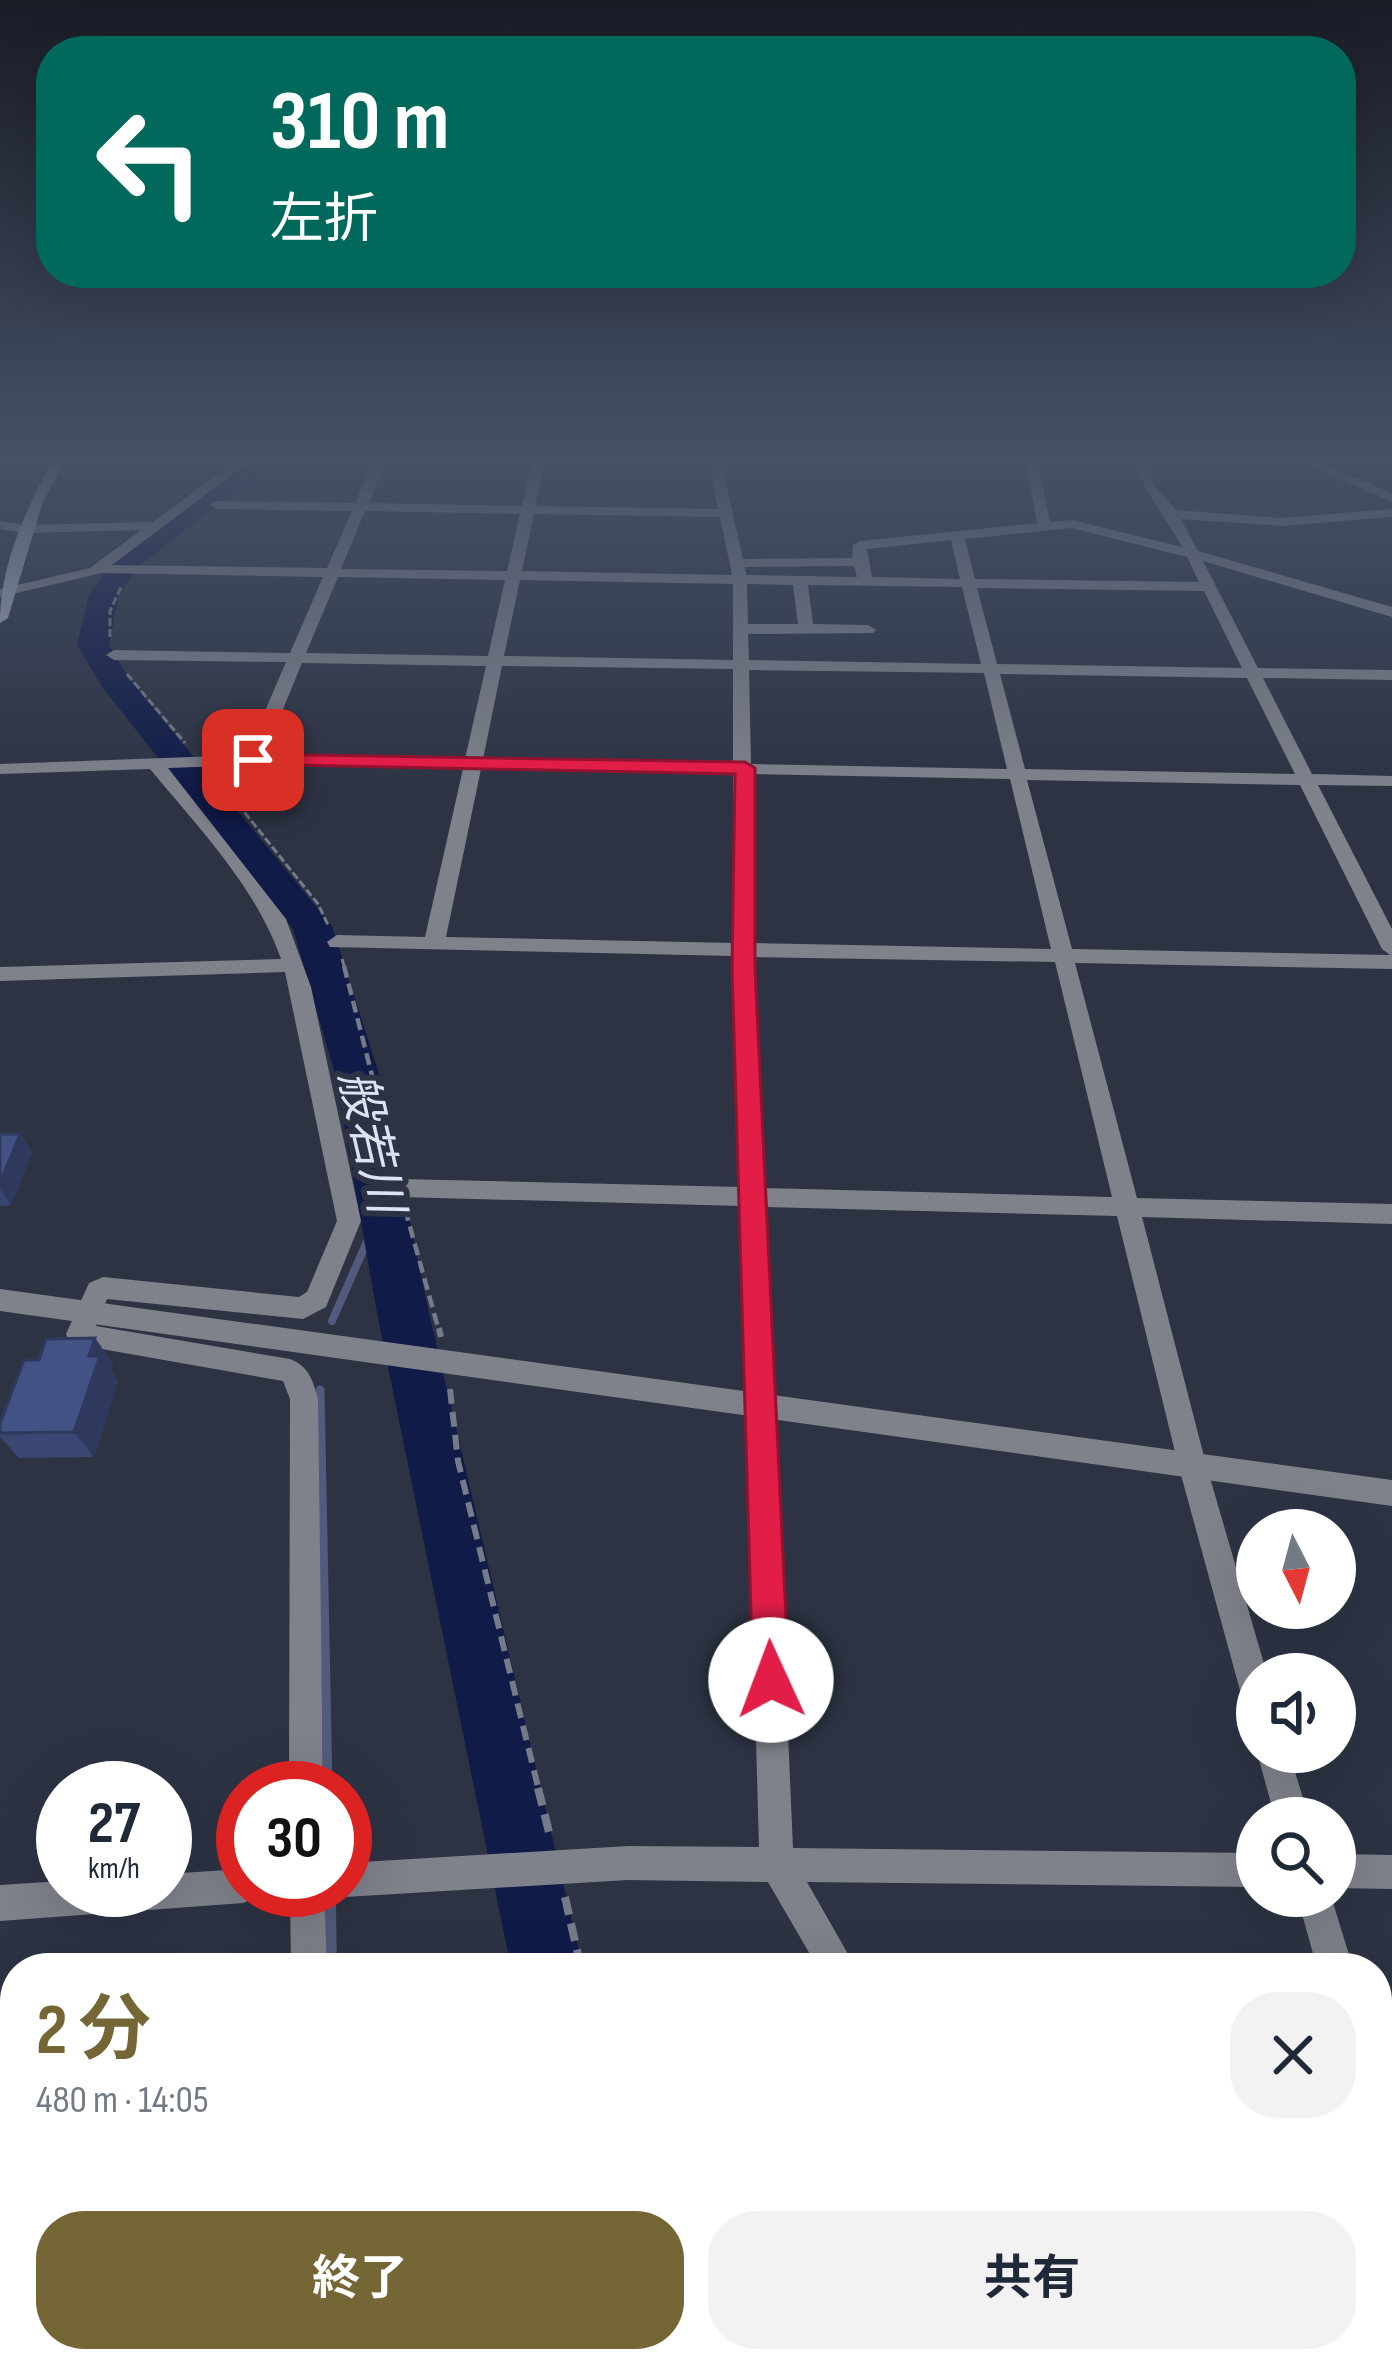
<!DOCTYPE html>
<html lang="ja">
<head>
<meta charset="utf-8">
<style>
  :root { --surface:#fff; --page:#f2f2f3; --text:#1f2937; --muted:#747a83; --accent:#746735 }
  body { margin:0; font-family:"Sofia Sans Condensed","Noto Sans JP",sans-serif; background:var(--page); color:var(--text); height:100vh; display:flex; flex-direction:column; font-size:45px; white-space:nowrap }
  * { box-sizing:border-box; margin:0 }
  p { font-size:39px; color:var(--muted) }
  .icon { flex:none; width:66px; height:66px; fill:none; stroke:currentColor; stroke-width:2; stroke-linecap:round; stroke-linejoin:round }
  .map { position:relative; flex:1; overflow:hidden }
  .details { position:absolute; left:0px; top:1953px; width:1392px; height:420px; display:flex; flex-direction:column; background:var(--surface); border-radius:48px 48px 0 0; box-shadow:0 12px 48px #0002 }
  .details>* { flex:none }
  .guide { position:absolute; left:36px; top:36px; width:1320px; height:252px; border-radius:48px; box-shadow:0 12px 48px #0002; background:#00695c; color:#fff; overflow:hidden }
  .needle { width:78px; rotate:174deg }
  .buttons { position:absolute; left:1236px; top:1509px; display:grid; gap:24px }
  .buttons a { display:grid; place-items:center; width:120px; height:120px; border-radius:50%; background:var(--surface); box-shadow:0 12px 48px #0002; font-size:60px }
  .speed { position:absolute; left:36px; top:1761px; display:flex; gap:24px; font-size:60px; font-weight:700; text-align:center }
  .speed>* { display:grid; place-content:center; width:156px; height:156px; border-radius:50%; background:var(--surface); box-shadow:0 12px 48px #0002; line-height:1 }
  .speed small { font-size:30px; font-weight:400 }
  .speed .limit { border:18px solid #d22; background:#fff; color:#111 }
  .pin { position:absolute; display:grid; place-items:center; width:102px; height:102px; color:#fff; margin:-51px; border-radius:24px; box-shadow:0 6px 18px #0006 }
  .me { position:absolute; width:132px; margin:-66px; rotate:358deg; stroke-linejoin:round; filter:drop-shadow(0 0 9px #0008) }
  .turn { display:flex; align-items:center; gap:42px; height:252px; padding:0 36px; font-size:54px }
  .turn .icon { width:156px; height:156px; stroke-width:2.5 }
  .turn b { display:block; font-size:84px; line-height:102px }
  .round { display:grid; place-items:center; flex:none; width:126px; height:126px; border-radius:48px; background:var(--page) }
  .head { display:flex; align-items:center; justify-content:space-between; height:204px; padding:0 36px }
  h1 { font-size:72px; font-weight:700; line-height:90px; color:var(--accent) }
  .button { display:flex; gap:24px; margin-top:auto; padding:24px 36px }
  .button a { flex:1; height:138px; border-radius:48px; background:var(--accent); color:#fff; font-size:48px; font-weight:700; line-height:138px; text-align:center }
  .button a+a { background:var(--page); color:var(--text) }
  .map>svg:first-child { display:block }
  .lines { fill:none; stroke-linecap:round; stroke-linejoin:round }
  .stream-far2 { stroke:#525b7d; stroke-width:8 }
  .stream-far1 { stroke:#525b7d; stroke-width:9 }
  .stream { stroke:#525b7d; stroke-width:12 }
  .river { fill:#101b48; fill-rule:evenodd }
  .path-far3 { stroke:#767b89; stroke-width:3; stroke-dasharray:8 3; stroke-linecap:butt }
  .path-far2 { stroke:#767b89; stroke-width:4.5; stroke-dasharray:12 6; stroke-linecap:butt }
  .path-far1 { stroke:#767b89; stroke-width:6; stroke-dasharray:15 8; stroke-linecap:butt }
  .path { stroke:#767b89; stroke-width:8; stroke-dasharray:18 9; stroke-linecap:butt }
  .minor { fill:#7f828b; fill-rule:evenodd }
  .tertiary { fill:#7f828b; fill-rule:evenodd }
  .secondary { fill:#a9aebc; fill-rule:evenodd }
  .wall { fill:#394772 }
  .shaded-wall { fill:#2e395d }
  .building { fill:#425285; stroke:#2e395d; stroke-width:3 }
  .route { fill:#e11d48; stroke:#92132f; stroke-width:3 }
  .labels { text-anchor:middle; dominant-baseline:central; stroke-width:12; stroke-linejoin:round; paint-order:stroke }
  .water-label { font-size:48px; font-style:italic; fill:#dde3f4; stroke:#2d3343 }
</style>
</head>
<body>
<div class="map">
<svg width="1392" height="2373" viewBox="0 0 1392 2373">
  <rect width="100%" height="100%" fill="#2d3343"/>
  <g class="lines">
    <path class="stream-far2" d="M332,1321l49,-111"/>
    <path class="stream-far1" d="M320,1390l8,398"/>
    <g class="stream">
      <path d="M330,1905l1,63"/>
      <path d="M279,2373l5,-15"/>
    </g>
    <g class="river">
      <path d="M250,458h29l-139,107 -21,29 -10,51 19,32 204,249 47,148 50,239 154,655h-72l-134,-655 -42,-239 -42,-145 -190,-241 -26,-43 12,-51 31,-41z"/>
      <path d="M705,2358h89l6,15h-89z"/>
    </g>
    <g class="path-far3">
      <path d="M264,468l14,-10"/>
      <path d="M110,637v-26l12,-26"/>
      <path d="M127,674l58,69"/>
      <path d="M217,778l101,126 11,23"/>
      <path d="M342,959l3,10"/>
    </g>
    <g class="path-far2">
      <path d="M344,966l52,203"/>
      <path d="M405,1209l34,122"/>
    </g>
    <g class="path-far1">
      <path d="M439,1328l2,9"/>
      <path d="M450,1389l8,72 81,330"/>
    </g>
    <g class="path">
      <path d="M538,1788l13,52"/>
      <path d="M565,1897l16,71"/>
      <path d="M792,2358l11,15"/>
    </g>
    <g class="minor">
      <path d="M240,458h14l-142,107 215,3 25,-57 -136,-2 -7,-4 7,-4 139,2 20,-45h12l-18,45 153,3 11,-48h12l-10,48 183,3 -10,-51h12l23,101 109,-1 1,-13 7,-4 177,-18 -12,-65h12l13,64 22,-2 110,27c-17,-33 -39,-53 -47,-89h12l7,27 22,25 105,8 111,-9v8l-111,9 -100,-7 17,32 194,56v10l-189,-56 55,107 134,2v10l-129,-2 49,96 80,2v10l-74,-1 74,144v40l-317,-6 62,235 255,6v20l-250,-7 64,247 61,210h-10v36l-11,-5 -5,-11 -63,-230 -61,-248 -352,-9 28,641 464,5v34l-450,-5 49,86h-38l-50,-86 -140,-2 -283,17 -12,-5 12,-2v-27l283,-17 131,1 -18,-641 -340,-9 -8,-2 -4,-7 4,-7 8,-2 339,8 -6,-231 -404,-9 -3,-5 10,-7 88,2 38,-168 -210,-4 -85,3 118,151 25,68 50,234 -35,86 -23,12 -196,-20 -11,27 194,33c19,7 23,22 28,40l5,389h-34l1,-389 -7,-18 -204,-36 -9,-3 -4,-8 23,-51 14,-6 196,20 8,-5 30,-71 -52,-249 -285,9v-14l281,-8c-25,-72 -83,-132 -131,-190l-150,5v-10l246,-9 40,-93 -172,-2 -8,-5 8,-5 176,3 33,-76 -222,-4 -101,24v-8l90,-21 51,-38 -116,3 -25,-4v-8l25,4 128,-3zM365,511l155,3 -13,57 -166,-2zM534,514l186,3 12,58 -210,-4zM1072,528l115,29 12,25 -224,-3 -10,-40zM951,540l9,39 -88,-2 -5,-28zM854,566l3,11 -111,-2 -1,-8zM338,577l167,3 -17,76 -182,-3zM520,580l213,4v76l-229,-4zM747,584l46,1 5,39h-50zM808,585l154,2 19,77 -232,-4 -1,-26 125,-1 3,-3 -8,-5 -55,-1zM977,588l227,3 38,77 -245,-4zM302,663l184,3 -21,93 -201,-4zM502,666l231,3v95l-250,-5zM749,670l235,3 23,96 -256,-5zM1000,674l247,4 48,96 -270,-5zM481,769l252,5 1,169 -288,-6zM751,774l259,5 41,170 -297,-6zM1027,780l273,5 82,164 8,6 -318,-6zM754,957l301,5 57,235 -348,-9z"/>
      <path d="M1292,458h17l83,35v9z"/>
      <path d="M1381,458h11v9z"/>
      <path d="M1257,1752h32l20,66h-34z"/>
      <path d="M1335,1854l57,1v34l-57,-1z"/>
      <path d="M243,1869v21h16l-4,8 -12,5 -243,18v-36l63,-4v9h102v-16z"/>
      <path d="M290,1890h34l3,78h-36z"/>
      <path d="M1297,1896h34l22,72h-36z"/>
      <path d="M1377,2094l15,9v83l-15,-9z"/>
      <path d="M230,2358h43l-6,15h-43z"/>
      <path d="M1040,2358h45l6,15h-45z"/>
    </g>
    <path class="tertiary" d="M0,1289l1392,191v26l-1392,-195z"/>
    <g class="secondary">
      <path d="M54,458h12l-24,46 -34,114 -8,5c0,-58 26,-115 54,-165z"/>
      <path d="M0,2302l15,7v49h20l6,15h-41z"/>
    </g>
  </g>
  <g class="wall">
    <path d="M0,1134h20l12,19 -21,52 -11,1z"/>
    <path d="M95,1338l18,26 -2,7 7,10 -24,76 -75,1 -19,-21v-13z"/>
  </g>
  <g class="shaded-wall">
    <path d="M20,1134l12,19 -21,52 -11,-16v-6z"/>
    <path d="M95,1338l18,26 -2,7 7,10 -24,76 -20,-25 15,-76z"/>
  </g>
  <g class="building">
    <path d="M0,1134h20l-20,49z"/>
    <path d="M95,1338l-6,18h11l-26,76 -74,1v-9l24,-64h15l7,-21z"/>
  </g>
  <linearGradient id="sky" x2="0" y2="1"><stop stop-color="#191c25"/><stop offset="0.58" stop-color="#465066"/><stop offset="1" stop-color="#465066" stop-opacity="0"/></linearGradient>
  <rect width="1392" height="790" fill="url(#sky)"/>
  <path class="route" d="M253,754l492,8 10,6v200l34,712 -5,13 -13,5 -13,-5 -5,-13 -21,-712 3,-194 -489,-10v-9z"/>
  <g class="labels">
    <g class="water-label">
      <text transform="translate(370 1142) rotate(77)">般若川</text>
    </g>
  </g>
</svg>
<div class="buttons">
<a><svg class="needle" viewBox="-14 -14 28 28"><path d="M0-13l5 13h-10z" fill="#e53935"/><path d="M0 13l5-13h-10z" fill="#747a83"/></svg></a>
<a><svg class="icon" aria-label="sound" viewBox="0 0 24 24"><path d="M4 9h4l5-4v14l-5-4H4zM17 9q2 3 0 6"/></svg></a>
<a><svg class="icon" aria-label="search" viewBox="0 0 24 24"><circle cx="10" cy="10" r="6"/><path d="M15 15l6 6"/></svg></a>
</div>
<div class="speed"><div>27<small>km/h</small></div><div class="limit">30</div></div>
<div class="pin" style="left:253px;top:760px;background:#d93025"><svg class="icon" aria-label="arrive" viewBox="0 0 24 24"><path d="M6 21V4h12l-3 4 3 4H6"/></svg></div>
<svg class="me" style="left:771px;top:1680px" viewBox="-20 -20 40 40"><circle r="19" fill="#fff"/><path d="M0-13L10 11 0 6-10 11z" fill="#e11d48"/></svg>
<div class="guide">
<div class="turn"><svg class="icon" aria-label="left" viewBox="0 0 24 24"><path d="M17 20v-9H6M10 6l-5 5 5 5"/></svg><div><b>310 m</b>左折</div></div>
</div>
<section class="details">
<div class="head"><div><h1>2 分</h1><p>480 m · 14:05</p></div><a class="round"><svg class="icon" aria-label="close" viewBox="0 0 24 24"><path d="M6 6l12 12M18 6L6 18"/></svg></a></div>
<div class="button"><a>終了</a><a>共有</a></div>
</section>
</div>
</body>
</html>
